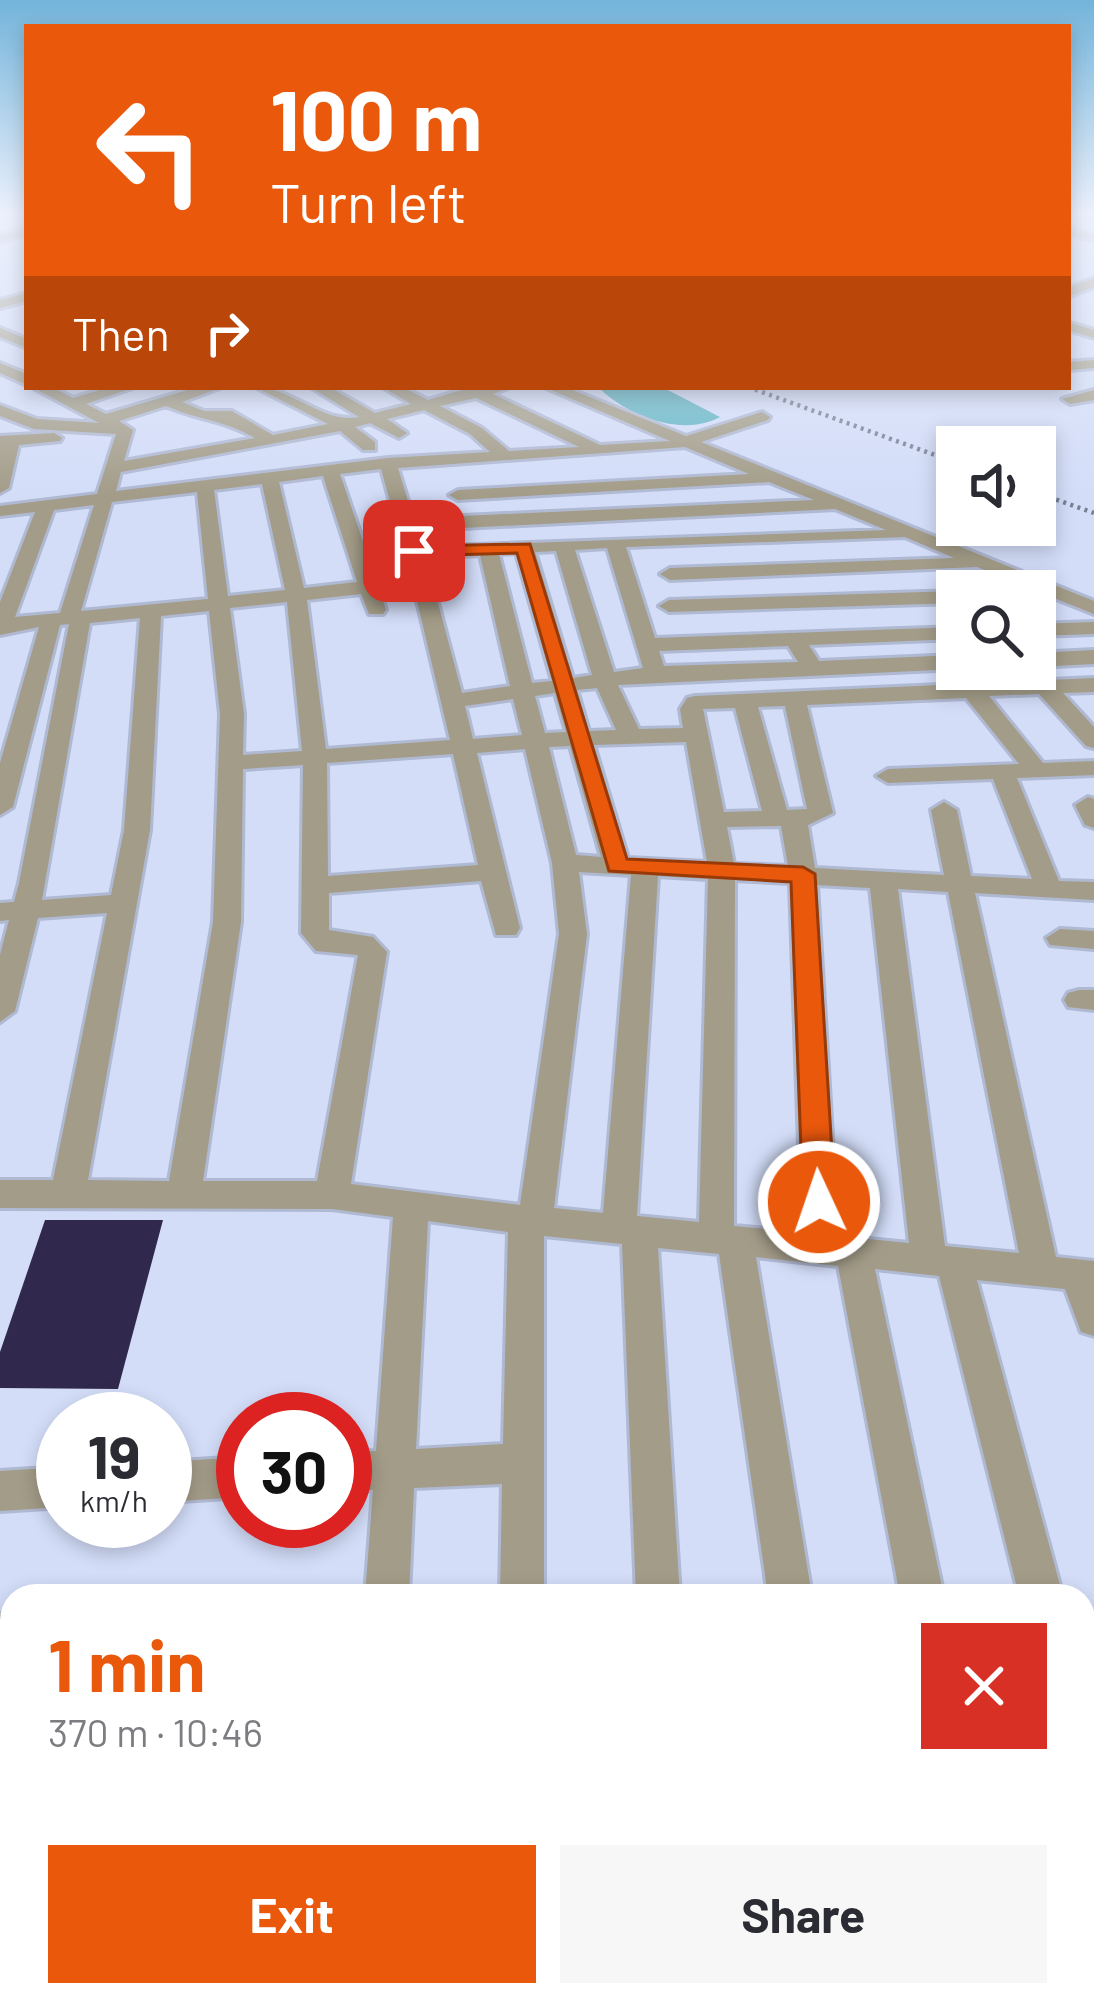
<!DOCTYPE html>
<html lang="en">
<head>
<meta charset="utf-8">
<style>
  :root { --surface:#fff; --page:#f7f7f7; --text:#2b2b33; --muted:#7c7c81; --accent:#ea580c }
  body { margin:0; font-family:Barlow,sans-serif; background:var(--page); color:var(--text); height:100vh; display:flex; flex-direction:column; font-size:45px; white-space:nowrap }
  * { box-sizing:border-box; margin:0 }
  p { font-size:39px; color:var(--muted) }
  .icon { flex:none; width:66px; height:66px; fill:none; stroke:currentColor; stroke-width:2; stroke-linecap:round; stroke-linejoin:round }
  .map { position:relative; flex:1; overflow:hidden }
  .drawer { position:absolute; left:0px; top:1584px; width:1095px; height:423px; display:flex; flex-direction:column; background:var(--surface); border-radius:36px 36px 0 0; box-shadow:0 6px 18px #0003 }
  .drawer>* { flex:none }
  .banner { position:absolute; left:24px; top:24px; width:1047px; height:366px; border-radius:0px; box-shadow:0 6px 18px #0003; background:#ea580c; color:#fff; overflow:hidden }
  .fabs { position:absolute; left:936px; top:426px; display:grid; gap:24px }
  .fabs a { display:grid; place-items:center; width:120px; height:120px; border-radius:0px; background:var(--surface); box-shadow:0 6px 18px #0003; font-size:60px }
  .speed { position:absolute; left:36px; top:1392px; display:flex; gap:24px; font-size:60px; font-weight:700; text-align:center }
  .speed>* { display:grid; place-content:center; width:156px; height:156px; border-radius:50%; background:var(--surface); box-shadow:0 6px 18px #0003; line-height:1 }
  .speed small { font-size:30px; font-weight:400 }
  .speed .limit { border:18px solid #d22; background:#fff; color:#111 }
  .pin { position:absolute; display:grid; place-items:center; width:102px; height:102px; color:#fff; margin:-51px; border-radius:24px; box-shadow:0 6px 18px #0006 }
  .me { position:absolute; width:132px; margin:-66px; rotate:357deg; stroke-linejoin:round; filter:drop-shadow(0 0 9px #0008) }
  .turn { display:flex; align-items:center; gap:42px; height:252px; padding:0 48px; font-size:54px }
  .turn .icon { width:156px; height:156px; stroke-width:2.5 }
  .turn b { display:block; font-size:84px; line-height:102px }
  .then { display:flex; align-items:center; height:114px; padding:0 48px; background:#0003; gap:24px; font-size:45px }
  .round { display:grid; place-items:center; flex:none; width:126px; height:126px; border-radius:0px; background:var(--page) }
  .summary { display:flex; align-items:center; justify-content:space-between; height:204px; padding:0 48px }
  h1 { font-size:72px; font-weight:700; line-height:90px; color:var(--accent) }
  .action { display:flex; gap:24px; margin-top:auto; padding:24px 48px }
  .action a { flex:1; height:138px; border-radius:0px; background:var(--accent); color:#fff; font-size:48px; font-weight:700; line-height:138px; text-align:center }
  .action a+a { background:var(--page); color:var(--text) }
  .map>svg:first-child { display:block }
  .water { fill:#63b5c4 }
  .building { fill:#30294d }
  .lines { fill:none; stroke-linecap:round; stroke-linejoin:round }
  .minor-casing { stroke:#b0b9d2; stroke-width:6 }
  .minor { fill:#a39c88; fill-rule:evenodd }
  .rail { stroke:#787f95; stroke-width:4.5; stroke-dasharray:3 4.5; stroke-linecap:butt }
  .route { fill:#ea580c; stroke:#983908; stroke-width:3 }
</style>
</head>
<body>
<div class="map">
<svg width="1094" height="2005" viewBox="0 0 1094 2005">
  <rect width="100%" height="100%" fill="#d3ddf8"/>
  <path class="water" d="M598,387h64l58,30c-39,21 -94,-2 -122,-30z"/>
  <path class="building" d="M45,1220h118l-45,169 -118,-1v-36z"/>
  <g class="lines">
    <g class="minor-casing">
      <g id="minor">
        <path d="M27,227v7l-27,8v-7z"/>
        <path d="M1068,229l26,5v6l-26,-5z"/>
        <path d="M1094,278v9l-26,10v-9z"/>
        <path d="M27,293v8l-27,7v-8z"/>
        <path d="M1068,322l26,8v8l-26,-8z"/>
        <path d="M0,328l27,11v9l-27,-11z"/>
        <path d="M1094,360v8l-26,2v-8z"/>
        <path d="M0,363l27,11v11l-27,-12z"/>
        <path d="M32,387h20l21,11 37,-11h25l-49,17 20,10 92,-27h24l-40,15 22,9h28l41,24 55,-11 -73,-37c36,0 70,38 104,30l-49,-30h19l46,26 36,-9 -29,-17h20l26,13 44,-13h38l-17,7 107,51 70,-4 -126,-54h21l121,49 76,-24 8,5 -2,3 -67,22 393,159v13l-117,-47 -307,13 -10,-6 10,-6 284,-10 -49,-21 -279,10 29,91 302,-11v12l-148,6 10,16 138,-6v14l-339,16 21,44 44,-1 -3,-19 7,-11 8,-2 399,-18v14l-31,1 31,34v21l-8,-2 -47,-52 -50,2 54,67 51,-2v14l-77,3 42,103 35,1v18l-119,-7 81,364 38,4v75l-13,-4 -16,-43 -88,-9 86,316h-44l-80,-320 -64,-7 69,327h-44l-62,-330 -82,-9 56,339h-44l-49,-342 -61,-6 22,348h-44l-14,-352 -78,-8v360h-44l2,-112 -88,4 -5,108h-44l8,-106 -28,2v-40l31,-1 17,-234 -61,-8 -332,-1v-28h53l54,-267 -69,5 -23,93 -15,11v-67l9,-35 -9,1v-18l14,-1 5,-19 50,-259 -9,1 -47,182 -13,8v-52l39,-136 -39,8v-33l35,-90 -35,4v-10l97,-12 19,-60 -82,-5 -34,-13v-11l37,14 62,4zM476,398l103,49 -70,4 -27,-23 -42,-22zM166,406c35,15 56,13 89,32l-131,23 9,-31 -14,-9zM424,410l46,24 20,18 -102,6 -272,33 5,-19 219,-41 23,19h12v-8l-20,-15 15,-4 29,15 8,-5 -20,-14zM685,447l64,27 -291,16 -9,5 9,5 311,-18 45,18 -351,16 -9,6 9,6 372,-19 51,21 -464,17 -24,-79zM381,469l22,79 -37,2 -26,-76zM323,476l34,106 -53,6 -25,-106zM262,484l23,106 -57,6 -14,-106zM197,492l11,107 -127,12 31,-109zM94,505l-34,108 -45,4 39,-107zM607,548l36,120 -29,4 -39,-122zM556,551l36,124 -19,3 -38,-126zM516,553l36,128 -20,2 -33,-129zM480,555l30,131 -48,7 -36,-135zM407,559l43,181 -124,9 -19,-149 54,-6 8,20h14l3,-4 -16,-49zM287,602l15,149 -59,4 1,-41 -14,-106zM209,611l11,103 -7,208 -44,259 -81,-1 62,-350 11,-214zM140,618l-16,212 -13,65 -69,5 48,-277zM788,646l10,16 -134,4 -5,-15zM597,688l19,42 -27,1 -12,-41zM555,693l11,39 -21,1 -10,-37zM966,698l53,66 -131,5 -12,7 12,7 105,-4 39,100 -61,-3 -14,-66 -13,-8 -13,8 13,65 -129,-7 -7,-43 25,-12 -26,-108zM513,699l9,36 -49,4 -8,-33zM785,706l22,103 -20,1 -29,-103zM735,708l27,103 -38,1 -21,-103zM686,742l21,120 -79,-4 -34,-113zM570,746l31,111 -25,-2 -27,-108zM525,749l27,114 7,71 -39,271 -169,-21 36,-232 -14,-15 -44,-7v-37l152,-12 15,54h20l4,-7 -43,-175zM453,754l25,111 -150,11 -1,-113zM303,765l-2,168 15,18 42,4 -41,226h-114l38,-259 2,-153zM781,826l7,40 -54,-2 -7,-37zM579,872l52,3 -28,338 -49,-5 33,-274zM658,876l50,3 -9,343 -62,-6zM735,880l55,3 12,349 -68,-6zM817,885l53,3 39,355 -71,-7zM898,889l50,3 71,361 -74,-7zM428,1221l80,11 -5,212 -87,5z"/>
        <path d="M1094,390v10l-24,4 -8,-5z"/>
        <path d="M54,433l8,5 -2,3 -41,4 -10,43 -9,5v-57z"/>
        <path d="M957,591v12l-288,9 -10,-6 10,-6z"/>
        <path d="M1094,622v12l-59,2v-12z"/>
        <path d="M1094,650v14l-59,3v-14z"/>
        <path d="M1088,797l6,2v29l-9,-3 -10,-20z"/>
        <path d="M1060,929l34,2v18l-44,-4 -4,-7z"/>
        <path d="M1079,990h15v20l-26,-3 -4,-7 4,-7z"/>
        <path d="M243,1457v40l-78,5v-40z"/>
        <path d="M63,1467v40l-63,4v-40z"/>
        <path d="M12,1613v46l-12,1v-46z"/>
        <path d="M12,1777v50l-12,2v-50z"/>
        <path d="M101,1995h54l-2,10h-54z"/>
        <path d="M326,1995h54l-1,10h-54z"/>
        <rect x="490" y="1995" width="54" height="10"/>
        <rect x="651" y="1995" width="54" height="10"/>
        <path d="M815,1995h54l1,10h-54z"/>
        <path d="M965,1995h54l2,10h-54z"/>
      </g>
    </g>
    <use href="#minor" class="minor"/>
    <g class="rail">
      <path d="M748,387l209,76"/>
      <path d="M1035,492l59,21"/>
    </g>
  </g>
  <linearGradient id="sky" x2="0" y2="1"><stop stop-color="#73b4da"/><stop offset="0.43" stop-color="#ebf0fc"/><stop offset="1" stop-color="#ebf0fc" stop-opacity="0"/></linearGradient>
  <rect width="1094" height="495" fill="url(#sky)"/>
  <path class="route" d="M530,544l97,315 176,8 12,7 20,328 -5,9 -11,4 -11,-4 -5,-9 -12,-320 -182,-11 -92,-318 -103,3 -9,-5 9,-5z"/>
</svg>
<div class="fabs">
<a><svg class="icon" aria-label="sound" viewBox="0 0 24 24"><path d="M4 9h4l5-4v14l-5-4H4zM17 9q2 3 0 6"/></svg></a>
<a><svg class="icon" aria-label="search" viewBox="0 0 24 24"><circle cx="10" cy="10" r="6"/><path d="M15 15l6 6"/></svg></a>
</div>
<div class="speed"><div>19<small>km/h</small></div><div class="limit">30</div></div>
<div class="pin" style="left:414px;top:551px;background:#d93025"><svg class="icon" aria-label="arrive" viewBox="0 0 24 24"><path d="M6 21V4h12l-3 4 3 4H6"/></svg></div>
<svg class="me" style="left:819px;top:1202px" viewBox="-20 -20 40 40"><circle r="17" fill="#ea580c" stroke="#fff" stroke-width="3"/><path d="M0-11L8 9 0 5-8 9z" fill="#fff"/></svg>
<div class="banner">
<div class="turn"><svg class="icon" aria-label="left" viewBox="0 0 24 24"><path d="M17 20v-9H6M10 6l-5 5 5 5"/></svg><div><b>100 m</b>Turn left</div></div>
<div class="then">Then<svg class="icon" aria-label="right" viewBox="0 0 24 24"><path d="M7 20v-9h11M14 6l5 5-5 5"/></svg></div>
</div>
<section class="drawer">
<div class="summary"><div><h1>1 min</h1><p>370 m · 10:46</p></div><a class="round" style="background:#d93025;color:#fff"><svg class="icon" aria-label="close" viewBox="0 0 24 24"><path d="M6 6l12 12M18 6L6 18"/></svg></a></div>
<div class="action"><a>Exit</a><a>Share</a></div>
</section>
</div>
</body>
</html>
